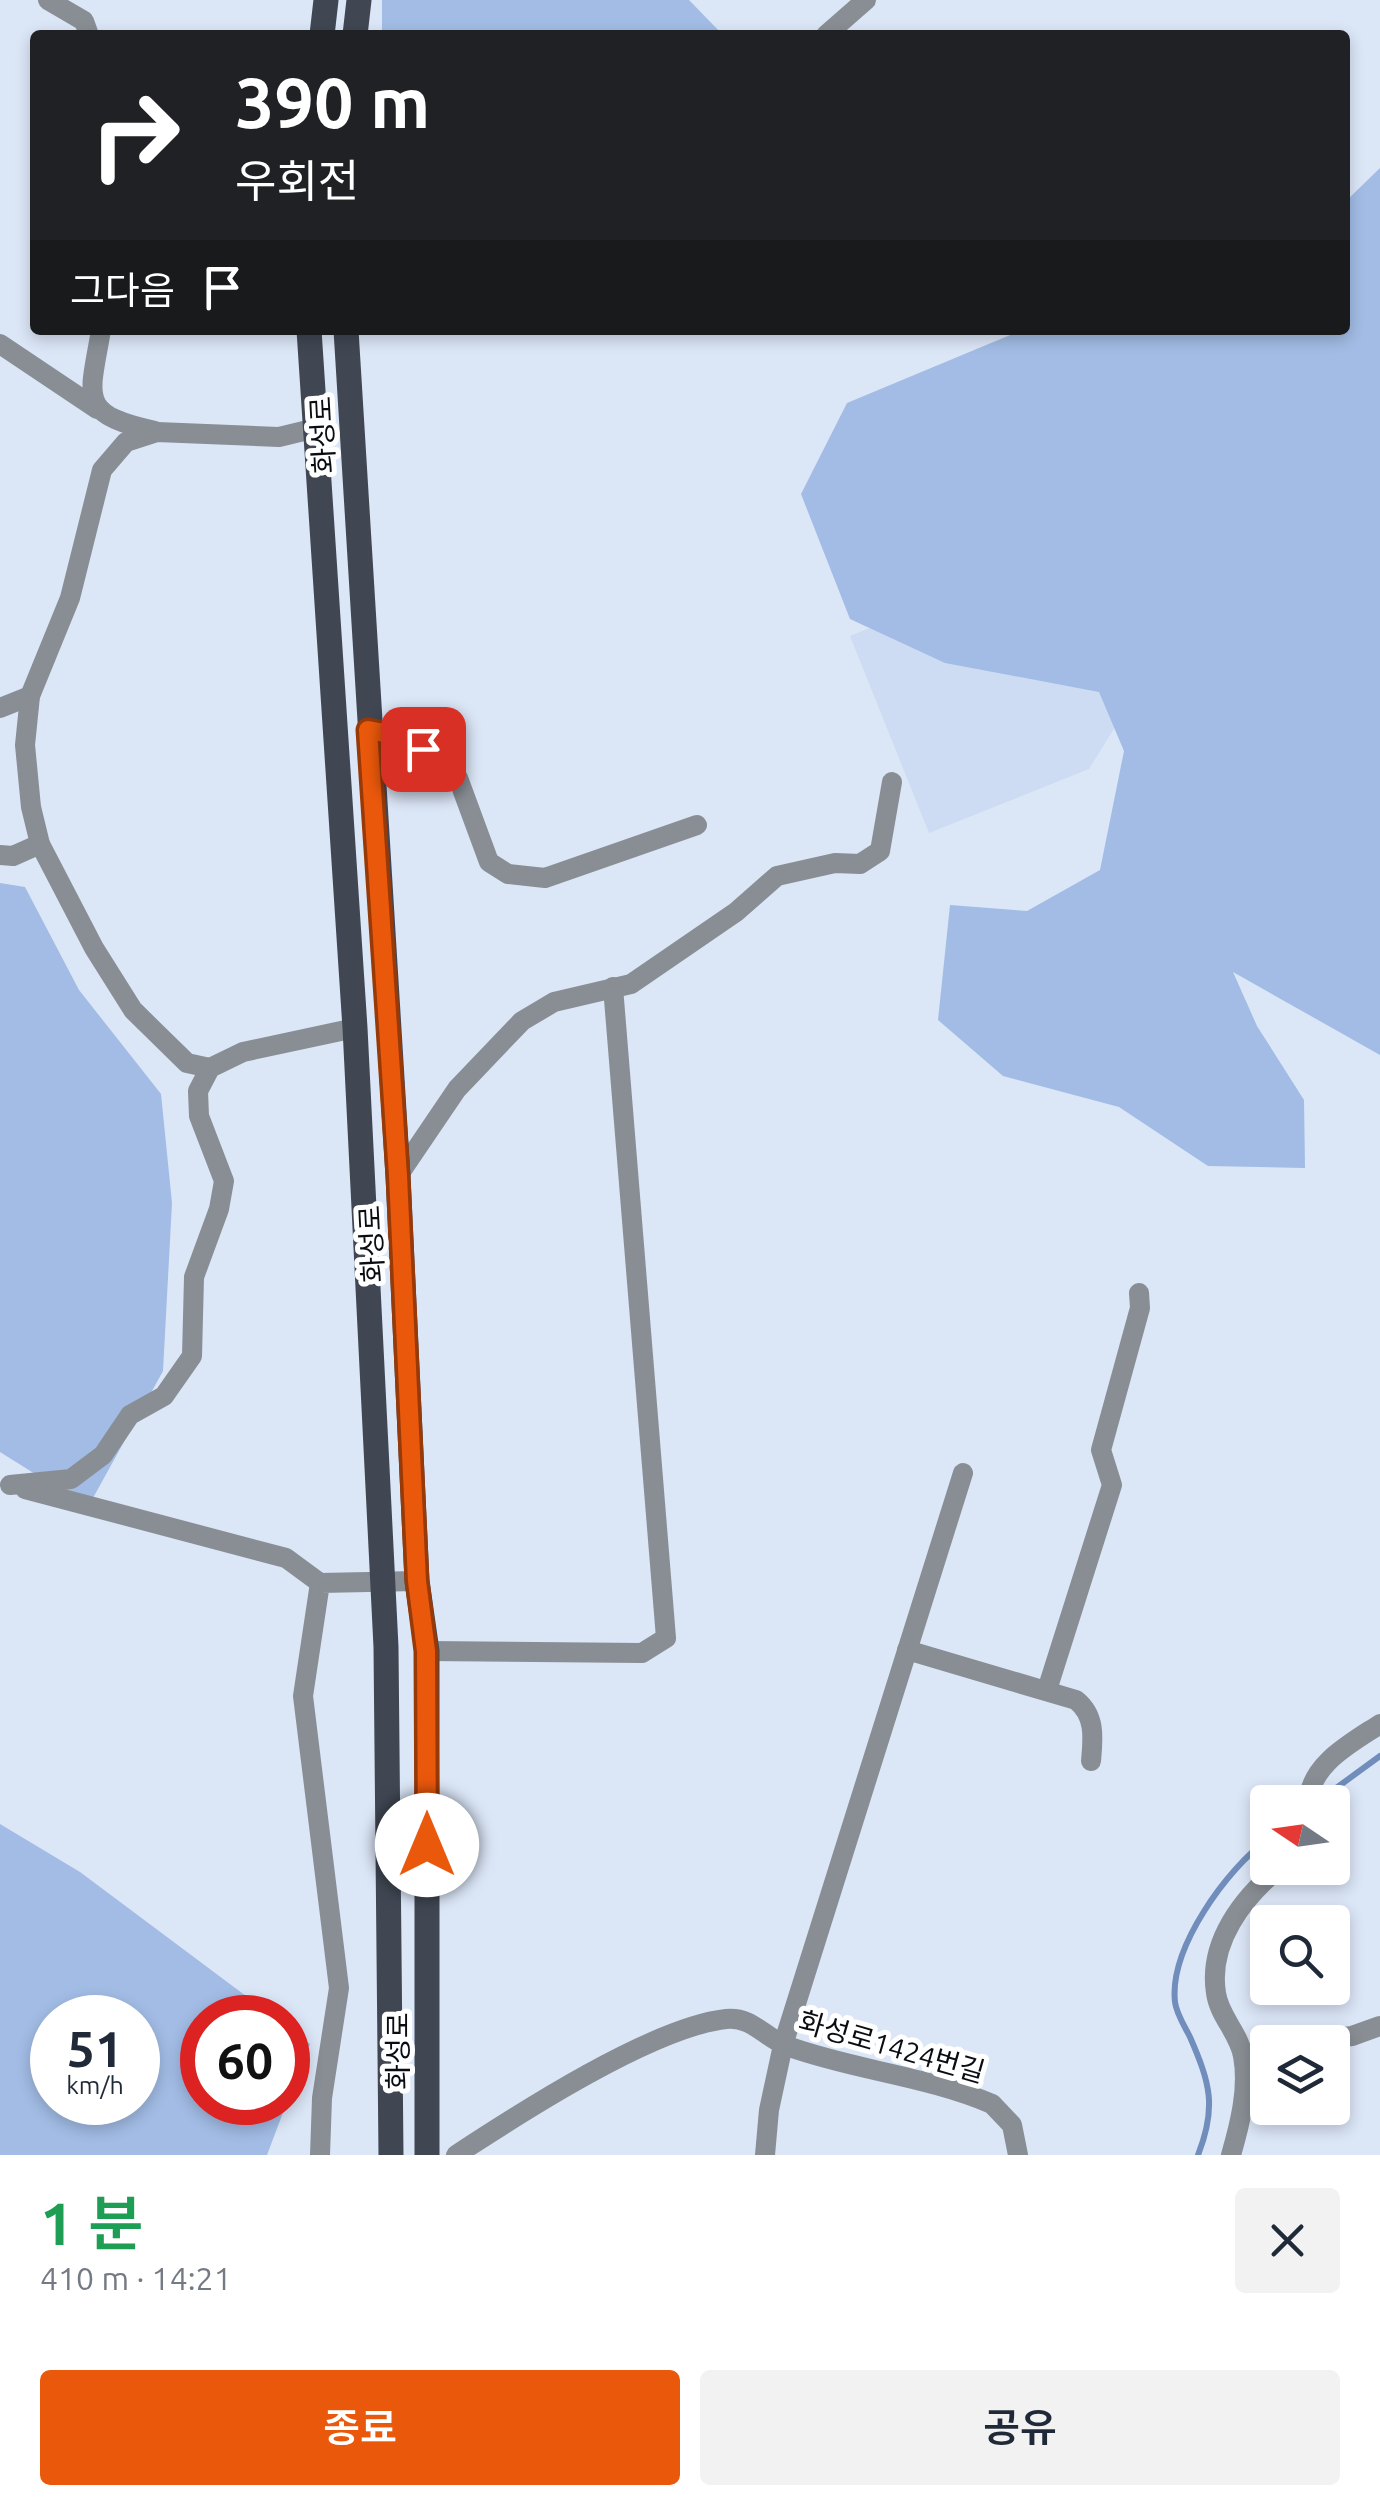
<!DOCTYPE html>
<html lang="ko">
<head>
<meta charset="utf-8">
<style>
  :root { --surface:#fff; --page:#f2f2f3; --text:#1f2937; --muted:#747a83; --accent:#ea580c }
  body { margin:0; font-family:Ubuntu,"Noto Sans KR",sans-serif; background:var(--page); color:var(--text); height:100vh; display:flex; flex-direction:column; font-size:38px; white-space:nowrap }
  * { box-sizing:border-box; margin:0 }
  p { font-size:32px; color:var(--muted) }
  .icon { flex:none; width:55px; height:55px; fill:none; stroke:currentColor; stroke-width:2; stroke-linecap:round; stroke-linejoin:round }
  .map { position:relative; height:2155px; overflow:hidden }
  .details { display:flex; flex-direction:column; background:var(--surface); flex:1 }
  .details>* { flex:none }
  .guide { position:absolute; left:30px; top:30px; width:1320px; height:305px; border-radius:10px; box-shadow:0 5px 15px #0003; background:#202124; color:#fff; overflow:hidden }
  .needle { width:65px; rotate:283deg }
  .buttons { position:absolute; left:1250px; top:1785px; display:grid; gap:20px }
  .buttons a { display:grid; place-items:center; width:100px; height:100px; border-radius:10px; background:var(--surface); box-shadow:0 5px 15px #0003; font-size:50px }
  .speed { position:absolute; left:30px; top:1995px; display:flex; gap:20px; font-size:50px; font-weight:700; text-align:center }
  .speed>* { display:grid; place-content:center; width:130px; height:130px; border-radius:50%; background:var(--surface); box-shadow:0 5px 15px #0003; line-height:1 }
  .speed small { font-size:25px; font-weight:400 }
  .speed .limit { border:15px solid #d22; background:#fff; color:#111 }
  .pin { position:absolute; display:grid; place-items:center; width:85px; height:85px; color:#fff; margin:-42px; border-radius:20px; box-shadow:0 5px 15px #0006 }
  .me { position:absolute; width:110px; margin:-55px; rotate:0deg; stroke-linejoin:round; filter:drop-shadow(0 0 8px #0008) }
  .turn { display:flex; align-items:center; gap:35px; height:210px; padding:0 40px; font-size:45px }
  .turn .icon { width:130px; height:130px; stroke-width:2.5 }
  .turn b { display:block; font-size:70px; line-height:85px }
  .then { display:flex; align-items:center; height:95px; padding:0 40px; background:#0003; gap:20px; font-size:38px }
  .round { display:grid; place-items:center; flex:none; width:105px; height:105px; border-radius:10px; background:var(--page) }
  .summary { display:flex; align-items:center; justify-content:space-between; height:170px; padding:0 40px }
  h1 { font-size:60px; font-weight:600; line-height:75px; color:#1e9e55 }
  .primary-button { display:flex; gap:20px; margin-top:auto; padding:20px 40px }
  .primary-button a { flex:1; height:115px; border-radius:10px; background:var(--accent); color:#fff; font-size:40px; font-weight:600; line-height:115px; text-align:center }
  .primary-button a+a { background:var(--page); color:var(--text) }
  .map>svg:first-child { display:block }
  .built { fill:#cddcf3 }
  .green { fill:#a2bce5; fill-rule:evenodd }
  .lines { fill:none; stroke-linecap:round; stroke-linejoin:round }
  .stream { stroke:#708dbb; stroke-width:6 }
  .minor { stroke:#898e95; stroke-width:20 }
  .major { stroke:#404753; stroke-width:25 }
  .route-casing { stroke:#983908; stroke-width:25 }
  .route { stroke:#ea580c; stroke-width:18 }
  .labels { text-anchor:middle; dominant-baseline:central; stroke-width:10; stroke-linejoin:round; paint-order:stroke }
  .street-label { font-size:28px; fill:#090d12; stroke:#fff }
</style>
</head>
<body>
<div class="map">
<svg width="1380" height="2155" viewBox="0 0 1380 2155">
  <rect width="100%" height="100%" fill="#dbe6f7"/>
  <path class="built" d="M1130,522l44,110 -85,137 -160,64 -79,-197z"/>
  <g class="green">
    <path d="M382,0h307l34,35h-341z"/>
    <path d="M1380,168v887l-147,-83 24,54 47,74 1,68 -97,-2 -89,-59 -116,-31 -65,-56 12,-115 77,6 73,-41 24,-119 -25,-59 -154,-29 -95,-44 -49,-125 46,-91 175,-73h323v-128z"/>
    <path d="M0,883l25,4 54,103 82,104 11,109 -9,168 -75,136 -88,-55z"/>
    <path d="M0,1824l80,48 194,145 -72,1v84h85l-20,53h-267zM52,2018h86v84h-86z"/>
    <path d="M288,2027l22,17 -22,58z"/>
  </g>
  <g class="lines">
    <g class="stream">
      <path d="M1317,1802l63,-46"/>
      <path d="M1198,2155c19,-48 12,-72 -8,-118 -5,-10 -14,-24 -15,-35 -6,-54 52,-133 93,-163"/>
    </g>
    <g class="minor">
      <path d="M48,0l36,21 5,14"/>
      <path d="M826,35l40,-35"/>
      <path d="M101,330c-11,67 -25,84 54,101"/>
      <path d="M0,344l97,65"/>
      <path d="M0,708l30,-12"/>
      <path d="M368,730l38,7 52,41 31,84 19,12 37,4 152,-53"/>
      <path d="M0,855l13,1 27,-12"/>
      <path d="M210,1068l-23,-5 -54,-53 -39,-62 -54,-104 -9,-37 -6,-62 5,-49 40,-98 32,-128 24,-28 31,-10 122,5 33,-8"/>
      <path d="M398,1176l59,-87 65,-68 32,-19 77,-18 105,-72 41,-36 58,-13 25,1 20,-13 12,-69"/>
      <path d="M10,1485l61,-6 32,-24 27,-40 34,-19 28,-40 2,-79 25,-68 5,-28 -25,-65 -1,-25 12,-23 33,-16 112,-24"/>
      <path d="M25,1489l261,69 34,25"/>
      <path d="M907,1650l169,50c20,16 17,38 15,61"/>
      <path d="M427,1651l215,2 24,-15 -53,-651"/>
      <path d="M1047,1690l65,-205 -11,-35 39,-142 -1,-15"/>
      <path d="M1309,1802c0,-37 42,-59 71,-78"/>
      <path d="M1306,2042l46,-6 28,-10"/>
      <path d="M1244,2062l24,-11"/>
      <path d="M320,2155l2,-57 17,-110 -36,-292 17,-113 97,-2"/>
      <path d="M456,2155c64,-42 197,-128 270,-136 26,-3 39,19 61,27 66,24 140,30 205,58l20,21 6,30"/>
      <path d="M765,2155l4,-45 14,-65 180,-572"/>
      <path d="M1231,2155c9,-31 18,-67 12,-99 -4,-23 -24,-40 -27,-63 -8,-51 27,-95 63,-125"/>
    </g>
    <g class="major">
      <path d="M322,35l4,-35"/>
      <path d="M355,35l4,-35"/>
      <path d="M309,330l46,698 31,619 5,508"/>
      <path d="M346,330l52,846 19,405 10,70v504"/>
    </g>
  </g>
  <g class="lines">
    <g class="route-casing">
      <path id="route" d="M423,749l-17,-12 -38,-7 30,446 19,405 9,70 1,194"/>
    </g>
    <use href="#route" class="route"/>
  </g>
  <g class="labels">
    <g class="street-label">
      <text transform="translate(322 435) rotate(-93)">화성로</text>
      <text transform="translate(371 1244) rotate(-93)">화성로</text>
      <text transform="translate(892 2046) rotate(16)">화성로1424번길</text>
      <text transform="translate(397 2051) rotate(-90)">화성로</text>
    </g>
  </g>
</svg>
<div class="buttons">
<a><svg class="needle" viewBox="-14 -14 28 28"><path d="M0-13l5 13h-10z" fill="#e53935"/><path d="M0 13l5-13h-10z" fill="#747a83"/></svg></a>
<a><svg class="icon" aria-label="search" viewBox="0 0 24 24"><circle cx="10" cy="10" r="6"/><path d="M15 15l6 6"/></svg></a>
<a><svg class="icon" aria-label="layers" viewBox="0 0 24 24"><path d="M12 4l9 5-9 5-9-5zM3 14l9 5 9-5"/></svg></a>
</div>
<div class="speed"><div>51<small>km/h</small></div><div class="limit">60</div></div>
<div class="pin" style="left:423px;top:749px;background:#d93025"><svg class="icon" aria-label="arrive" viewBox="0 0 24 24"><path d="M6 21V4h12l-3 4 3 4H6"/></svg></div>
<svg class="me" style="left:427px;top:1845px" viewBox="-20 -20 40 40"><circle r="19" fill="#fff"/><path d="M0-13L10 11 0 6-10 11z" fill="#ea580c"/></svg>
<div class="guide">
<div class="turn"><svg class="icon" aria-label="right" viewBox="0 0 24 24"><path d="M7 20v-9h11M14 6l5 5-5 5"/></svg><div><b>390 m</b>우회전</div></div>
<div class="then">그다음<svg class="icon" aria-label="arrive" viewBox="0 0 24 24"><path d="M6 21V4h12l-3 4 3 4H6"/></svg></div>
</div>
</div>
<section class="details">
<div class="summary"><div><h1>1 분</h1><p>410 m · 14:21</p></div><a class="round"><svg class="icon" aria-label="close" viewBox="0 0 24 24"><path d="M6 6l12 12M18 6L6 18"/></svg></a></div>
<div class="primary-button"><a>종료</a><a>공유</a></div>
</section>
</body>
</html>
